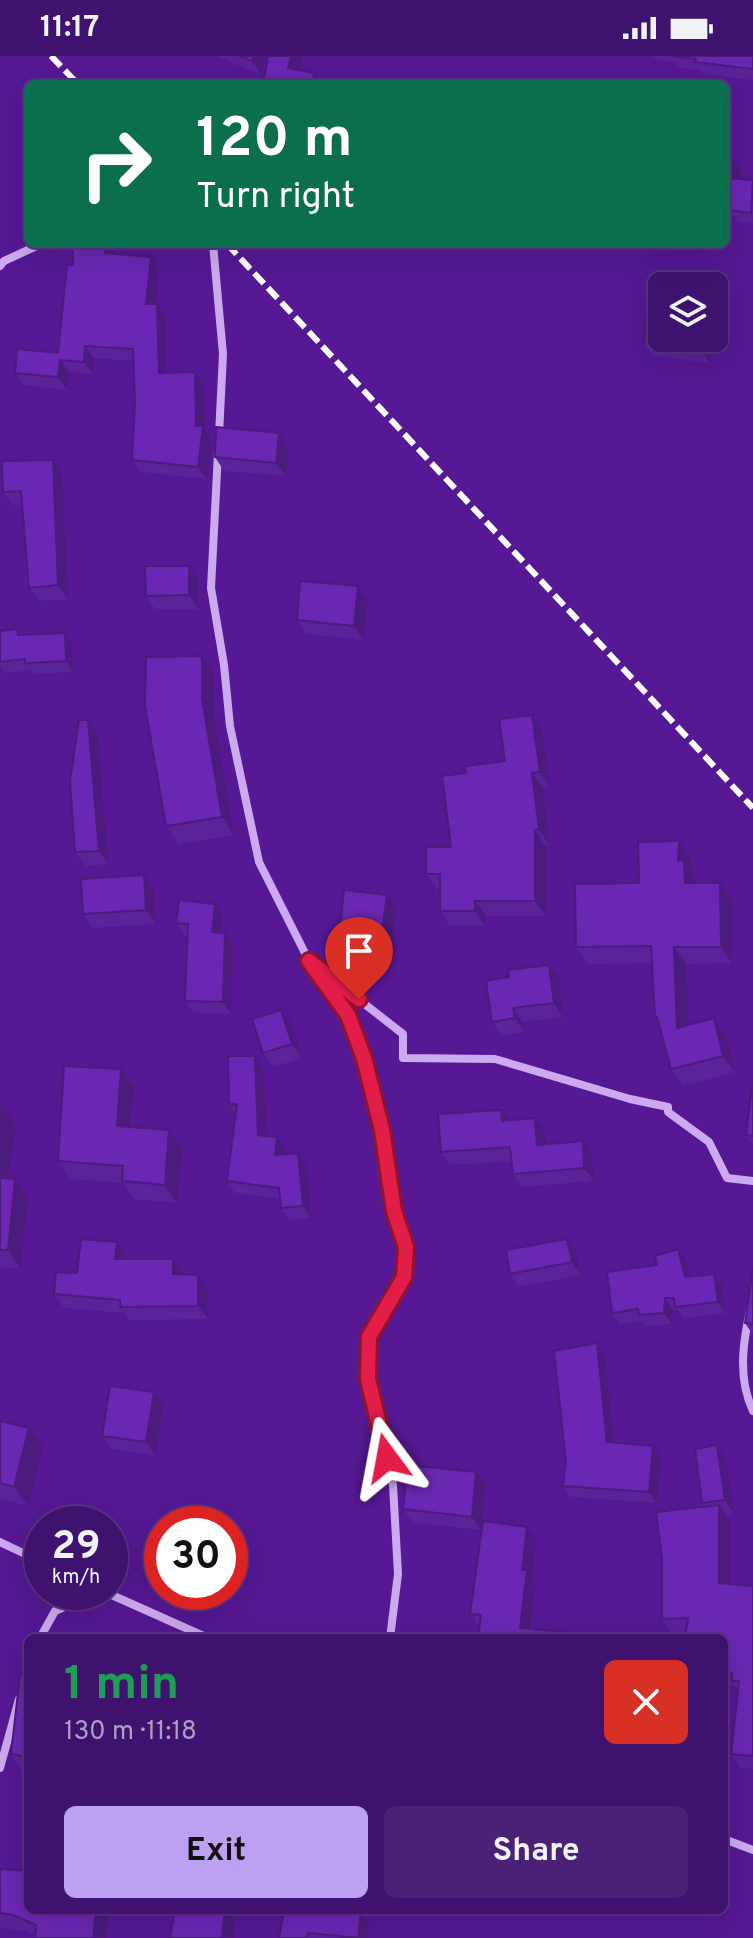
<!DOCTYPE html>
<html lang="en">
<head>
<meta charset="utf-8">
<style>
  :root { --surface:#40126f; --page:#4b2077; --text:#f1f3f6; --muted:#ae9ec3; --line:#593282; --accent:#bca0f2 }
  body { margin:0; font-family:Overpass,sans-serif; background:var(--page); color:var(--text); height:100vh; display:flex; flex-direction:column; font-size:30px; white-space:nowrap }
  * { box-sizing:border-box; margin:0 }
  p { font-size:26px; color:var(--muted) }
  .icon { flex:none; width:44px; height:44px; fill:none; stroke:currentColor; stroke-width:2; stroke-linecap:round; stroke-linejoin:round }
  .map { position:relative; flex:1; overflow:hidden }
  .drawer { position:absolute; left:24px; top:1578px; width:704px; height:280px; display:flex; flex-direction:column; background:var(--surface); border-radius:12px; box-shadow:0 8px 32px #0002,0 0 0 2px var(--line) }
  .drawer>* { flex:none }
  .hud { position:absolute; left:24px; top:24px; width:706px; height:168px; border-radius:12px; box-shadow:0 8px 32px #0002,0 0 0 2px var(--line); background:#0b6e4f; color:#fff; overflow:hidden }
  .tools { position:absolute; left:648px; top:216px; display:grid; gap:16px }
  .tools a { display:grid; place-items:center; width:80px; height:80px; border-radius:12px; background:var(--surface); box-shadow:0 8px 32px #0002,0 0 0 2px var(--line); font-size:40px }
  .speed { position:absolute; left:24px; top:1450px; display:flex; gap:16px; font-size:40px; font-weight:700; text-align:center }
  .speed>* { display:grid; place-content:center; width:104px; height:104px; border-radius:50%; background:var(--surface); box-shadow:0 8px 32px #0002,0 0 0 2px var(--line); line-height:1 }
  .speed small { font-size:20px; font-weight:400 }
  .speed .limit { border:12px solid #d22; background:#fff; color:#111 }
  .pin { position:absolute; display:grid; place-items:center; width:68px; height:68px; color:#fff; margin:-82px -34px; border-radius:50% 50% 50% 0; rotate:-45deg; box-shadow:0 0 8px #0007 }
  .pin .icon { rotate:45deg }
  .me { position:absolute; width:88px; margin:-44px; rotate:347deg; stroke-linejoin:round; filter:drop-shadow(0 0 6px #0008) }
  .turn { display:flex; align-items:center; gap:28px; height:168px; padding:0 40px; font-size:36px }
  .turn .icon { width:104px; height:104px; stroke-width:2.5 }
  .turn b { display:block; font-size:56px; line-height:68px }
  .round { display:grid; place-items:center; flex:none; width:84px; height:84px; border-radius:12px; background:var(--page) }
  .head { display:flex; align-items:center; justify-content:space-between; height:136px; padding:0 40px }
  h1 { font-size:48px; font-weight:700; line-height:60px; color:#1e9e55 }
  .cta { display:flex; gap:16px; margin-top:auto; padding:16px 40px }
  .cta a { flex:1; height:92px; border-radius:12px; background:var(--accent); color:#111; font-size:32px; font-weight:700; line-height:92px; text-align:center }
  .cta a+a { background:var(--page); color:var(--text) }
  .status { display:flex; justify-content:space-between; align-items:center; height:56px; padding:0 40px; background:var(--surface); direction:ltr }
  .status svg { height:22px; fill:currentColor }
  .map>svg:first-child { display:block }
  .lines { fill:none; stroke-linecap:round; stroke-linejoin:round }
  .street { stroke:#cca9f0; stroke-width:8 }
  .rail { stroke:#fff; stroke-width:6; stroke-dasharray:14 6; stroke-linecap:butt }
  .wall { fill:#5c229a }
  .shaded-wall { fill:#4b1b7d }
  .building { fill:#6b27b3; stroke:#4b1b7d; stroke-width:2 }
  .route-casing { stroke:#92132f; stroke-width:20 }
  .route { stroke:#e11d48; stroke-width:14 }
</style>
</head>
<body>
<div class="status"><b>11:17</b><svg viewBox="0 0 49 12"><path d="M0 12V9h3v3zM5 12V6h3v6zM10 12V3h3v9zM15 12V0h3v12zM26 1h20v11H26zM47 4h2v5h-2z"/></svg></div>
<div class="map">
<svg width="753" height="1882" viewBox="0 0 753 1882">
  <rect width="100%" height="100%" fill="#561894"/>
  <g class="lines">
    <g class="street">
      <path d="M213,188l10,110 -4,81"/>
      <path d="M0,210l4,-5 37,-17"/>
      <path d="M218,397l-7,135 13,77 6,61 29,136 50,99 39,54 16,43 18,72 12,81 12,36 -2,30 -35,60 -1,42 25,106 5,89 -8,64"/>
      <path d="M316,910l87,68v24l92,1 135,40 38,8v5l41,30 18,36 26,3"/>
      <path d="M753,1242c-9,37 -17,77 0,113"/>
      <path d="M0,1486l42,20"/>
      <path d="M105,1536l103,46"/>
      <path d="M40,1582l15,-27 44,-19"/>
      <path d="M22,1630l6,-18"/>
      <path d="M0,1712l19,-69"/>
      <path d="M724,1783l29,11"/>
    </g>
    <g class="rail">
      <path d="M51,0l27,28"/>
      <path d="M227,188l526,564"/>
    </g>
  </g>
  <g class="wall">
    <path d="M216,0h50l-4,19z"/>
    <path d="M653,0h100v24l-49,-6 -3,-4 -22,-2 -4,-5 -19,-4z"/>
    <path d="M726,101l15,13 -2,9 14,1v44l-15,-2 -8,-11 -4,-1z"/>
    <path d="M73,188h41v9l37,4 8,12 -3,35 9,13 2,56 28,-1 9,13 1,44 7,10 -5,40 -67,-7 -8,-12 3,-57 -2,-42 -39,-3 -1,16 -24,-2 -2,18 -44,-5 -8,-12 43,-20 15,-88z"/>
    <path d="M662,282h52l-4,25 -57,-7 -9,-13z"/>
    <path d="M288,391l-2,29 -62,-5 -9,-14z"/>
    <path d="M62,418l6,125 -29,2 -10,-13 -7,-83h-9l-10,-13z"/>
    <path d="M198,523l1,30h-44l-9,-13z"/>
    <path d="M368,544l-5,40 -57,-6 -9,-14z"/>
    <path d="M0,575l22,4 43,-2 7,11 1,28 -40,2 -3,-4 -25,3 -5,-7z"/>
    <path d="M214,618v42l20,119 -55,9 -13,-18z"/>
    <path d="M532,659l10,15 8,57 -7,1 6,57h-4l1,71h-60l-1,10h-35l-10,-15v-22h-3l-11,-15 25,-27 15,-74 39,-12z"/>
    <path d="M98,678l10,130 -23,2 -10,-14z"/>
    <path d="M691,802v12l5,8v5h24l12,16v64l-46,1 2,61 26,-7 11,17 10,37 -52,14 -12,-17 -13,-47 -3,-5 -3,-54 -64,1 -12,-17 63,-64z"/>
    <path d="M144,819l9,14 3,35 -64,4 -9,-14z"/>
    <path d="M396,853l-4,36 -43,-5 -9,-14z"/>
    <path d="M223,860l-2,17h4l8,12 -2,69 -37,-1 -9,-12 2,-66h-3l-8,-12z"/>
    <path d="M559,922l4,39 -41,5 2,10 -22,4 -10,-14z"/>
    <path d="M291,967l11,35 -29,9 -10,-14z"/>
    <path d="M263,1012l3,68 11,1 9,12 -1,5 13,-1 9,12 4,53 -22,2 -8,-12 -1,-9 -45,-6 -8,-12 8,-67 -6,-10z"/>
    <path d="M121,1013l13,18 -3,40 38,3 13,18 -5,55 -43,-4 -11,-16 -53,-4 -12,-18z"/>
    <path d="M753,1024v65l-7,-10z"/>
    <path d="M0,1051h3l13,19 -9,52 8,1 13,19 -7,71 -21,-2z"/>
    <path d="M501,1054l8,10 26,-2 10,13 1,13 46,11 2,26 -72,6 -9,-13 -1,-13 -62,4 -9,-13z"/>
    <path d="M567,1183l9,13 5,23 -62,12 -9,-13z"/>
    <path d="M117,1186l9,14v3h47l9,13v2l16,1 9,13 1,31 -79,1 -5,-7 -60,-5 -10,-14 23,-21z"/>
    <path d="M686,1205l4,15 24,-2 8,11 3,28 -42,5 -6,-8h-4l-1,14 -25,2 -4,-5 -23,3 -8,-11z"/>
    <path d="M753,1212v67l-8,-12z"/>
    <path d="M605,1299l9,88 39,3 8,11 -4,46 -86,-6 -8,-11z"/>
    <path d="M163,1350l-7,50 -44,-7 -10,-13z"/>
    <path d="M0,1365l43,26 -15,59 -28,-7z"/>
    <path d="M717,1389l9,14 8,55 -8,1 3,5 1,64 23,2v183l-12,-1 -10,-14 7,-65 -1,-2 -13,-2v-47l-38,-5h-14l-10,-14 43,-112 -3,-4z"/>
    <path d="M485,1429l-4,45 -68,-7 -10,-14z"/>
    <path d="M536,1484l-4,38 4,5 -5,46 -52,-2 -9,-13z"/>
    <path d="M28,1620v95h-6l-11,-17z"/>
    <path d="M0,1813l28,41h81l-3,28 -71,-3 -11,-4 -24,-4z"/>
    <path d="M605,1854h23l-1,4z"/>
    <path d="M361,1856l8,12 -2,14h-88z"/>
  </g>
  <g class="shaded-wall">
    <path d="M254,0h12l-4,19 -10,-14z"/>
    <path d="M291,0h12l-5,26 -10,-14z"/>
    <path d="M314,17l7,11h-9z"/>
    <path d="M732,102l9,12 -3,20 -9,-12z"/>
    <path d="M105,188h9v21l-9,-12z"/>
    <path d="M151,201l8,12 -4,48 -9,-13z"/>
    <path d="M714,236l4,7 -4,35z"/>
    <path d="M157,248l8,13 2,68 -8,-12z"/>
    <path d="M702,282h12l-4,25 -9,-13z"/>
    <path d="M85,290l9,12 -1,16 -9,-12z"/>
    <path d="M60,304l9,12 -2,18 -9,-13z"/>
    <path d="M195,316l9,13 1,44 7,10 -5,40 -9,-12z"/>
    <path d="M279,377l9,14 -2,29 -10,-13z"/>
    <path d="M53,404l9,14 6,125 -10,-14z"/>
    <path d="M189,510l9,13 1,30 -10,-14z"/>
    <path d="M358,530l10,14 -5,40 -9,-14z"/>
    <path d="M65,577l7,11 1,28 -7,-11z"/>
    <path d="M202,600l12,18v42l20,119 -12,-18 -20,-118z"/>
    <path d="M532,659l10,15 8,57 -10,-15z"/>
    <path d="M88,664l10,14 10,130 -9,-13z"/>
    <path d="M532,717l11,15 6,57 -10,-16z"/>
    <path d="M535,774l10,15 1,71 -11,-15z"/>
    <path d="M679,785l12,17v12l5,8v22l-11,-17 -7,-22z"/>
    <path d="M144,819l9,14 3,35 -10,-14z"/>
    <path d="M720,827l12,16v64l-11,-16z"/>
    <path d="M387,839l9,14 -4,36 -10,-13z"/>
    <path d="M475,845l11,15 -1,10 -10,-15z"/>
    <path d="M215,848l8,12 -3,28 -8,-12z"/>
    <path d="M225,877l8,12 -2,69 -8,-12z"/>
    <path d="M674,891l12,17 3,80 -12,-16z"/>
    <path d="M549,909l10,13 4,39 -9,-14z"/>
    <path d="M513,952l9,14 2,10 -9,-14z"/>
    <path d="M281,954l10,13 11,35 -10,-14z"/>
    <path d="M714,962l11,17 10,37 -12,-16z"/>
    <path d="M255,1000l8,12 4,79 -9,-12z"/>
    <path d="M121,1013l13,18 -5,56 -12,-17z"/>
    <path d="M3,1051l13,19 -12,70 -4,-6v-67z"/>
    <path d="M501,1054l10,13 -9,-2z"/>
    <path d="M535,1062l10,13 2,28 -10,-14z"/>
    <path d="M169,1074l13,18 -5,55 -12,-18z"/>
    <path d="M277,1081l9,12 -2,18 -9,-12z"/>
    <path d="M583,1085l9,14 2,26 -10,-13z"/>
    <path d="M298,1097l9,12 4,53 -8,-12z"/>
    <path d="M15,1123l13,19 -7,71 -13,-19z"/>
    <path d="M567,1183l9,13 5,23 -9,-13z"/>
    <path d="M117,1186l9,14 -1,17 -10,-14z"/>
    <path d="M678,1193l8,12 7,27 -8,-11z"/>
    <path d="M173,1203l9,13v16l-9,-14z"/>
    <path d="M714,1218l8,11 3,28 -7,-11z"/>
    <path d="M198,1219l9,13 1,31 -10,-13z"/>
    <path d="M665,1242l8,12 -1,14 -8,-11z"/>
    <path d="M597,1287l8,12 10,99 -8,-12z"/>
    <path d="M154,1336l9,14 -7,50 -10,-14z"/>
    <path d="M29,1372l14,19 -15,59 -14,-19z"/>
    <path d="M717,1389l9,14 8,55 -9,-14z"/>
    <path d="M653,1390l8,11 -4,46 -8,-11z"/>
    <path d="M476,1416l9,13 -4,45 -9,-13z"/>
    <path d="M719,1449l10,15 1,78 -11,-15z"/>
    <path d="M527,1471l9,13 -4,38 4,5 -7,55 -9,-10 2,-58z"/>
    <path d="M96,1854h13l-3,28h-13z"/>
    <path d="M224,1854h7v5l4,5 -2,18h-11z"/>
    <path d="M361,1856l8,12 -2,14h-9z"/>
  </g>
  <g class="building">
    <path d="M240,0h14l-2,5z"/>
    <path d="M268,0h23l-3,12 26,5 -2,11h-49z"/>
    <path d="M671,0h82v13l-58,-7 1,-3z"/>
    <path d="M726,101l6,1 -3,20 24,2 -2,33 -22,-3 1,-10 -4,-1z"/>
    <path d="M73,188h32v9l46,4 -5,47h11l2,69 36,-1 1,54h7l-5,41 -66,-7 3,-57 -2,-54 -48,-3 -1,16 -24,-2 -2,17 -43,-4 2,-24 41,4 9,-88h6z"/>
    <path d="M668,224l41,5v1h-42z"/>
    <path d="M648,246l14,1v35h40l-1,12 -57,-7z"/>
    <path d="M216,371l63,6 -3,30 -61,-6z"/>
    <path d="M53,404l5,125 -29,3 -8,-97 -18,1 -1,-31z"/>
    <path d="M145,510h44v29l-43,1z"/>
    <path d="M300,525l58,5 -4,40 -57,-6z"/>
    <path d="M17,573l1,6 47,-2 1,28 -41,2v-4l-25,3v-31z"/>
    <path d="M202,600v43l20,118 -56,9 -21,-120 1,-49z"/>
    <path d="M532,659l8,57 -8,1 7,56 -4,1v71h-60v10h-35v-37h-14v-27h25l-9,-71 24,-3 -1,-7 40,-5 -6,-42z"/>
    <path d="M79,664h9l11,131 -24,1 -5,-71z"/>
    <path d="M679,785l-1,20h6l1,22h35l1,64h-47l3,81 37,-10 9,38 -52,13 -14,-52h-2l-4,-71 -75,1 -1,-63 64,-1 -1,-41z"/>
    <path d="M144,819l2,35 -63,4 -2,-35z"/>
    <path d="M344,834l43,5 -5,37 -42,-6z"/>
    <path d="M179,844l36,4 -3,28 13,1 -2,69 -38,-1 3,-77 -12,-1z"/>
    <path d="M549,909l5,38 -41,5 2,10 -23,4 -6,-41 23,-4 -1,-7z"/>
    <path d="M281,954l11,34 -29,9 -11,-34z"/>
    <path d="M228,1000h27l3,79 19,2 -2,18 23,-2 5,53 -22,2 -2,-20 -52,-7 10,-77h-8z"/>
    <path d="M64,1010l57,3 -4,57 52,4 -4,55 -43,-4 1,-15 -65,-5z"/>
    <path d="M753,1024v56l-7,-1z"/>
    <path d="M0,1051h3l-3,16z"/>
    <path d="M501,1054l1,11 33,-3 2,27 46,-4 1,27 -71,6 -3,-27 -69,5 -3,-38z"/>
    <path d="M0,1122l15,1 -7,71h-8z"/>
    <path d="M81,1183l36,3 -2,17h58v15l25,1v31l-78,1v-7l-66,-6 2,-22 21,1z"/>
    <path d="M567,1183l5,23 -62,12 -4,-24z"/>
    <path d="M678,1193l7,28 29,-3 4,28 -43,5 -1,-9h-9l-1,15 -25,2 -1,-6 -26,4 -5,-41 50,-7 -2,-9z"/>
    <path d="M753,1212v56l-8,-1z"/>
    <path d="M597,1287l10,99 46,4 -4,46 -86,-6 3,-24 -12,-111z"/>
    <path d="M110,1330l44,6 -8,50 -44,-6z"/>
    <path d="M0,1365l29,7 -15,59 -14,-4z"/>
    <path d="M717,1389l8,55 -23,3 -7,-54z"/>
    <path d="M408,1409l68,7 -4,45 -69,-8z"/>
    <path d="M719,1449v78l34,3v170l-22,-2 8,-73h-7v-8l-8,-1v-34h-39l3,-20 -26,1v-60l-6,-47z"/>
    <path d="M483,1465l44,6 -5,43h5l-7,58 81,7v3h-123l3,-23 -11,-1z"/>
    <path d="M20,1619l8,1v81l-17,-3z"/>
    <path d="M0,1813l28,2v39h68l-3,28h-58l1,-13 -23,-10 -13,-2z"/>
    <path d="M175,1854h50l-3,28h-52z"/>
    <path d="M284,1854h66l11,2 -3,26 -50,-5 -1,5h-28z"/>
  </g>
  <g class="lines">
    <g class="route-casing">
      <path id="route" d="M359,943l-50,-38 39,54 16,43 18,72 12,81 12,36 -2,30 -35,60 -1,42 19,79"/>
    </g>
    <use href="#route" class="route"/>
  </g>
</svg>
<div class="tools">
<a><svg class="icon" aria-label="layers" viewBox="0 0 24 24"><path d="M12 4l9 5-9 5-9-5zM3 14l9 5 9-5"/></svg></a>
</div>
<div class="speed"><div>29<small>km/h</small></div><div class="limit">30</div></div>
<div class="pin" style="left:359px;top:943px;background:#d93025"><svg class="icon" aria-label="arrive" viewBox="0 0 24 24"><path d="M6 21V4h12l-3 4 3 4H6"/></svg></div>
<svg class="me" style="left:387px;top:1402px" viewBox="-20 -20 40 40"><path d="M0-17L14 15 0 8-14 15z" fill="#e11d48" stroke="#fff" stroke-width="4"/></svg>
<div class="hud">
<div class="turn"><svg class="icon" aria-label="right" viewBox="0 0 24 24"><path d="M7 20v-9h11M14 6l5 5-5 5"/></svg><div><b>120 m</b>Turn right</div></div>
</div>
<section class="drawer">
<div class="head"><div><h1>1 min</h1><p>130 m · 11:18</p></div><a class="round" style="background:#d93025;color:#fff"><svg class="icon" aria-label="close" viewBox="0 0 24 24"><path d="M6 6l12 12M18 6L6 18"/></svg></a></div>
<div class="cta"><a>Exit</a><a>Share</a></div>
</section>
</div>
</body>
</html>
